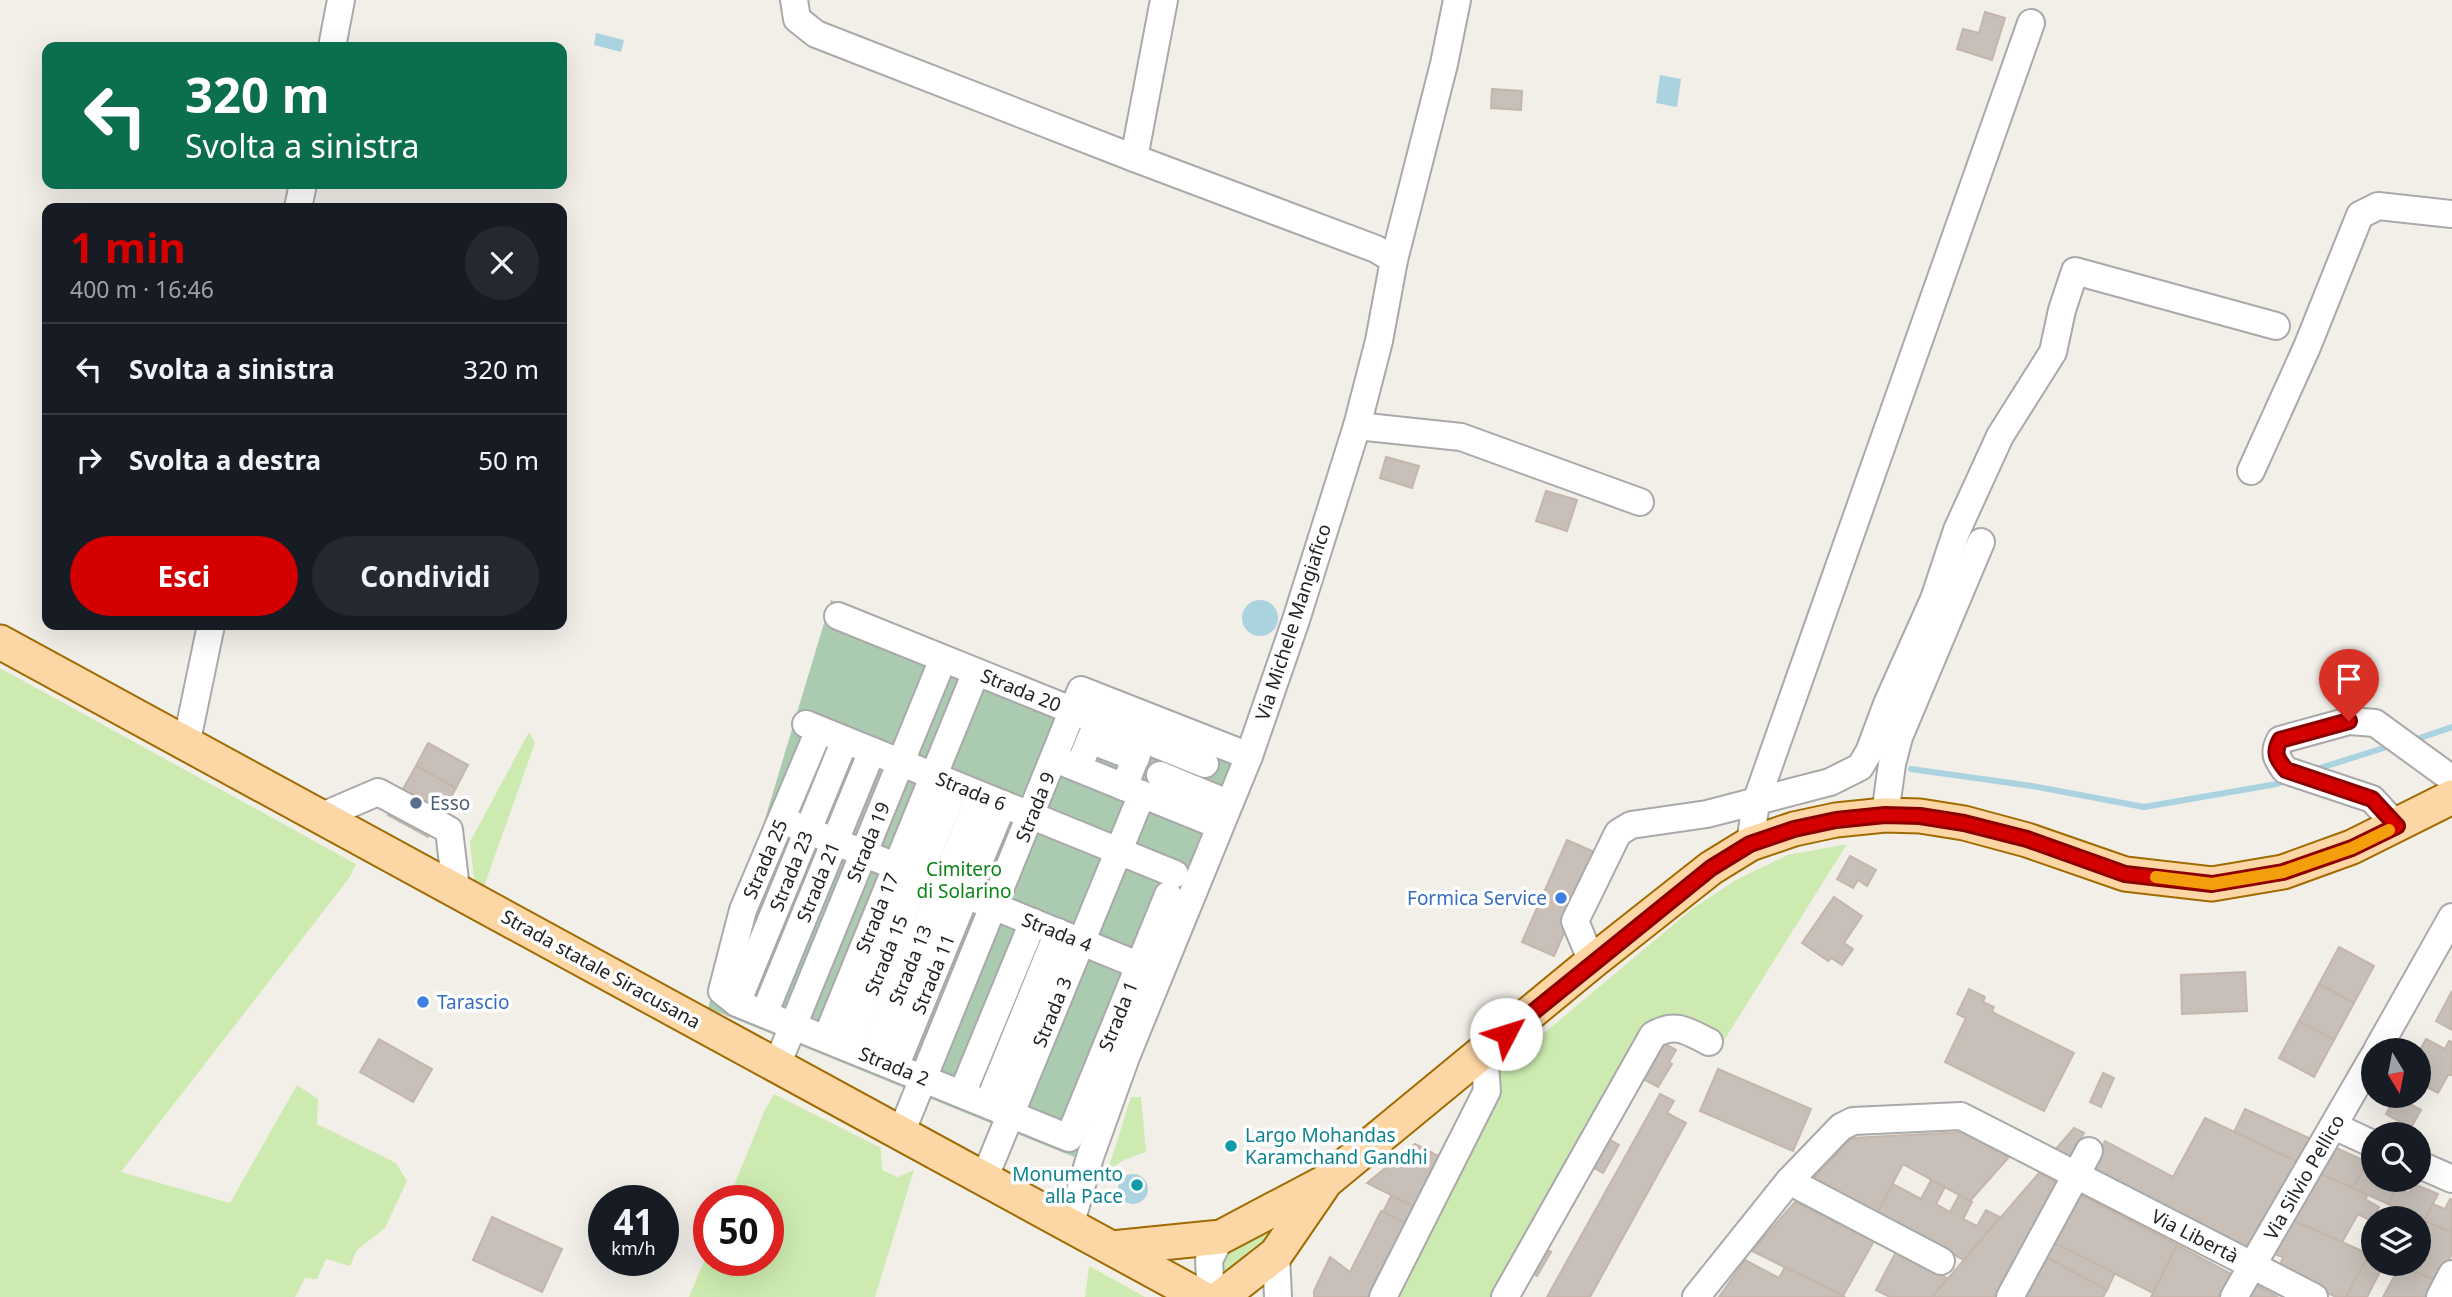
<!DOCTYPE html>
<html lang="it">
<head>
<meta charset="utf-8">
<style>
  :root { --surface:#171b24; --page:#242831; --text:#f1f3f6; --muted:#9ea1a6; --line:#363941; --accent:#d40000 }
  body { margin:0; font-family:"Noto Sans",sans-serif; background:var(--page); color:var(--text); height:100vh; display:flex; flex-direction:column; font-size:26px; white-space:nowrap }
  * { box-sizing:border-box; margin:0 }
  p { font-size:23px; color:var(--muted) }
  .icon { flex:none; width:38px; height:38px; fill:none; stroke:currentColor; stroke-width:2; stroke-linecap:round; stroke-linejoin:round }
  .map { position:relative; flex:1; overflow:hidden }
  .panel { position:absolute; left:42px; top:203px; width:525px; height:427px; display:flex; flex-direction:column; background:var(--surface); border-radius:14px; box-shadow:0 7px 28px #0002 }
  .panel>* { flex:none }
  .guide { position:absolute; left:42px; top:42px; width:525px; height:147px; border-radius:14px; box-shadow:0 7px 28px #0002; background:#0b6e4f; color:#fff; overflow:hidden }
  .needle { width:46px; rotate:170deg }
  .fabs { position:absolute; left:2361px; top:1038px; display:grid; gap:14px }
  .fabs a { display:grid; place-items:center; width:70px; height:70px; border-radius:50%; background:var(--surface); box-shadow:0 7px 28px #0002; font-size:35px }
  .speed { position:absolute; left:588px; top:1185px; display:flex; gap:14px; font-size:35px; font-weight:700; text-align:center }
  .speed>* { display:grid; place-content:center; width:91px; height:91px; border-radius:50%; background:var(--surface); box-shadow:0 7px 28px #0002; line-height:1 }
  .speed small { font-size:18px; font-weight:400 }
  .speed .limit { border:10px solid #d22; background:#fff; color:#111 }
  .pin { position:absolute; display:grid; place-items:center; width:60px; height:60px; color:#fff; margin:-72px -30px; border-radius:50% 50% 50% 0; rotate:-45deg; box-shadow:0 0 7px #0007 }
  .pin .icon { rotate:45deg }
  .me { position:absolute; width:77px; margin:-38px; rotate:50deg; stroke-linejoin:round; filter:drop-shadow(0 0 5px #0008) }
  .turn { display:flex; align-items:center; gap:24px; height:147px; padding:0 28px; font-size:32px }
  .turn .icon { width:91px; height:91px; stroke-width:2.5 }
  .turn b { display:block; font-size:49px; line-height:60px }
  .round { display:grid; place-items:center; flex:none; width:74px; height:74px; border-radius:37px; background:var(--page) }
  .headline { display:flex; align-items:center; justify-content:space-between; height:119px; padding:0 28px }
  h1 { font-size:42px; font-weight:700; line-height:52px; color:var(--accent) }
  .cta { display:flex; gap:14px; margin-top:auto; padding:14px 28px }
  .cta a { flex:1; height:80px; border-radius:42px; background:var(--accent); color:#fff; font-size:28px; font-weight:700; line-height:80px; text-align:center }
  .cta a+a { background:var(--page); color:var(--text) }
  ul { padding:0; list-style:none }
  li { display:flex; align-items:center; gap:21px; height:91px; padding:0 28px; border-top:2px solid var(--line) }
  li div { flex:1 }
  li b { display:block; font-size:26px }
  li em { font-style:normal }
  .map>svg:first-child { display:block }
  .grass { fill:#cdebb0 }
  .cemetery { fill:#aacbaf }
  .water { fill:#aad3df }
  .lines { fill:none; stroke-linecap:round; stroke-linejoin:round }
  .stream { stroke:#aad3df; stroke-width:6 }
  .building { fill:#c7bfb8; stroke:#c4b6ab; stroke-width:2 }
  .minor-casing { stroke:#a9a9a9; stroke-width:30 }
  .major-casing { stroke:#a06b00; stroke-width:37 }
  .minor { stroke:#fff; stroke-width:26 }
  .major { stroke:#fcd6a4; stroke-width:33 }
  .route-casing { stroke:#8a0000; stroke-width:18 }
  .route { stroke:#d40000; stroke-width:12 }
  .slow { stroke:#f59e0b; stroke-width:12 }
  .service-dot { fill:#5c6f8a; stroke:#fff; stroke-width:2.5 }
  .shop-dot { fill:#3f7fe0; stroke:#fff; stroke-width:2.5 }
  .culture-dot { fill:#0f9aa8; stroke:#fff; stroke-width:2.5 }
  .labels { text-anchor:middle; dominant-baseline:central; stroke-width:7; stroke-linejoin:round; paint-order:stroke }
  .street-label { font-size:19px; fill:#222; stroke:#fff }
  .service-label { font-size:19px; fill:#4e5e75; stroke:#fff; text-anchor:start }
  .park-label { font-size:19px; fill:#0c8416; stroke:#fff }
  .shop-label { font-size:19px; fill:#366cbe; stroke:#fff; text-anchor:end }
  .culture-label { font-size:19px; fill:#0d838f; stroke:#fff; text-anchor:start }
</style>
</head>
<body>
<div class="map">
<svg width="2452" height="1297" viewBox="0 0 2452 1297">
  <rect width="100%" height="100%" fill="#f2efe9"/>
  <g class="grass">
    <path d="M0,668l356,196 -6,13 -229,295 109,31 67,-118 21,14 -1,25 79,39 11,18 -22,47 -28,22 -7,16 -24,-7 -9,20 -12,-1 -10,19h-295z"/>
    <path d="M529,732l6,11 -53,149 -7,-4 -5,-46z"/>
    <path d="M1847,844l-124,198 -56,-20 -167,275h-111l104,-204 7,-23 192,-161 44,-29 52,-25z"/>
    <path d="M774,1094l107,54 1,22 16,7 16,-7 -39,127h-186l20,-48v11h59v-60h-40l36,-88z"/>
    <path d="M1131,1097h10l5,55 -22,8 -16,10z"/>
    <path d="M1279,1227l-42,47 -9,3 -8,-15 14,-18z"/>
    <path d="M1089,1266l56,31h-60z"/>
  </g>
  <path class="cemetery" d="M831,600l409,163 -166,394 -366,-149z"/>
  <g class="water">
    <path d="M596,33l28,7 -3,12 -27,-7z"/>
    <path d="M1660,75l21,4 -4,28 -21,-4z"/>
    <circle cx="1260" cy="618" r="18"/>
    <circle cx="1133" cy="1189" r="15"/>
  </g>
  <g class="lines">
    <g class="stream">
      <path d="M2414,740l38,-13"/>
      <path d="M1911,769l121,17 112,21 133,-23 10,-4"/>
      <path d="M2314,770l79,-25"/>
    </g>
  </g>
  <g class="building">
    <path d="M1985,12l20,6 -13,42 -35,-11 6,-20 16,4z"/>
    <path d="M1492,89l30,2 -1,19 -30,-2z"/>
    <path d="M1386,457l33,9 -7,22 -32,-10z"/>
    <path d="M1546,491l31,9 -10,31 -31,-10z"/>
    <path d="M428,743l40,22 -12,23 -40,-22z"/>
    <path d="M416,766l40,22 -28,49 -40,-22z"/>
    <path d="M1567,840l32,14 -45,102 -32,-14z"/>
    <path d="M1850,856l26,14 -9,16 -9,-6 -5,8 -16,-9z"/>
    <path d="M1834,897l28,19 -18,27 9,6 -11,16 -11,-7 -3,3 -26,-18z"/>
    <path d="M2339,947l35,19 -20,37 -35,-19z"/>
    <path d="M2245,972l2,39 -65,3 -1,-39z"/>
    <path d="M2319,984l35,19 -20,37 -35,-19z"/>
    <path d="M1969,989l16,8 -2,5 11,5 -2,5 82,41 -30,58 -99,-49 21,-44 -9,-4z"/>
    <path d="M2452,991v39l-16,-9z"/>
    <path d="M2299,1021l35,19 -20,37 -35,-19z"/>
    <path d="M379,1039l53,30 -19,33 -53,-30z"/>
    <path d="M1656,1039l20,11 -7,12 3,2 -14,23 -22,-12z"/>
    <path d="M2426,1039l19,10 4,-8 3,1v33h-4l-10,18 -20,-10v-30z"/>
    <path d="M1718,1069l93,40 -18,42 -93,-40z"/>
    <path d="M2103,1073l11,5 -13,29 -11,-5z"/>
    <path d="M1660,1094l14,7 -7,12 19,10 -96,174h-43z"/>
    <path d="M2395,1096l26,14 -10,18 -25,-14z"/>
    <path d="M2245,1109l66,30 -13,23 -64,-30z"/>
    <path d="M2205,1118l93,44 -51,88 -157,-80 15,-29 68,36z"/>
    <path d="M2074,1128l10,5 -15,25 -14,-8z"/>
    <path d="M1963,1132l46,25 -39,44 -67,-37 -26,49 -65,-33 40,-42z"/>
    <path d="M1603,1136l16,9 -16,28 -16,-9z"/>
    <path d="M1415,1144l29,15 -25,50 -52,-26z"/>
    <path d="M2334,1147l33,15 -14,26 -34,-15z"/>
    <path d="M2362,1172l11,5v3h29l-14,24 -35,-16z"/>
    <path d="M2039,1173l18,10 -61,114h-64z"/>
    <path d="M2319,1173l49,22 -3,4 14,8 -8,14 -13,-7 -16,28 -50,-22z"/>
    <path d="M1931,1180l14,7 -9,17 14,8 9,-17 13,7 -9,17 14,7 9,-16 14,7 -36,43 -87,-47 16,-29 28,15z"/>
    <path d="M2414,1184l24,10 -14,27 -36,-17 9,-16 12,5z"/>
    <path d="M2078,1193l99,52 -24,48 -101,-51z"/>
    <path d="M1391,1196l28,13 -8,17 -28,-14z"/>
    <path d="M2450,1199l2,1v33l-28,-12 9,-17 12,5z"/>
    <path d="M1795,1202l79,39 -31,55 -91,-45z"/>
    <path d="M1381,1211l30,15 -35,71h-62v-6l16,-34 20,15z"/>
    <path d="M492,1217l70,32 -20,43 -69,-32z"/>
    <path d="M2419,1218l33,15v21l-14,27 -40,-16 20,-1z"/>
    <path d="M2292,1220l77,34 -23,43h-10l-49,-23 3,-5 -10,-4 3,-8 -9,-3z"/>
    <path d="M2052,1242l63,31 -8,17 -63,-34z"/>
    <path d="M2177,1245l56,30 -12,22h-70z"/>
    <path d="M1541,1247l10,5 -14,24 -10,-5z"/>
    <path d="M1896,1252l51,26 -15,19h-42l-14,-7z"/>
    <path d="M2369,1254l4,2v8h11l-17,33h-21z"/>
    <path d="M2044,1256l63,34 -4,7h-75l-4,-2z"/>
    <path d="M1745,1260l34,18 6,-11 60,30h-126z"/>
    <path d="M2400,1266l36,14 -9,17h-44z"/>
    <path d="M2256,1285l22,12h-29z"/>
  </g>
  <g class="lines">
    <g class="minor-casing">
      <g id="minor">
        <path d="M794,0l3,19 19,15 318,124 242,91 18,11"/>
        <path d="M332,47l9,-47"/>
        <path d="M1134,158l30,-158"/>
        <path d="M298,208l5,-24"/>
        <path d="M1357,426l104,11 179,65"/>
        <path d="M2251,471l56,-124 53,-132 18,-9 74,8"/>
        <path d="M838,616l367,148"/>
        <path d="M806,724l369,150"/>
        <path d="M819,730l-76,180 -21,81 15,12 332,135 99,-243"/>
        <path d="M1090,740l46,18"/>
        <path d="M186,745l25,-120"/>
        <path d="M1055,759l153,62 10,-22 -58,-24"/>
        <path d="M1078,768l20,-47"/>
        <path d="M1124,787l19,-48"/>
        <path d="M1885,815l7,-51 7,-27 82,-195"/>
        <path d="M320,817l58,-25 71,38 7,59"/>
        <path d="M782,820l356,145"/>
        <path d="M2397,826l-25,-27 -87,-29c-8,-11 -12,-17 -5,-30l69,-19 26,2 77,56"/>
        <path d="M1750,844l6,-42 275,-779"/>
        <path d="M1592,962l-17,-41 43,-88 13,-8 76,-11 123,-32 30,-15 9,-15 18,-48 47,-105 23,-69 43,-94 53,-84 9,-42 13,-39 201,55"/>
        <path d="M737,1003l108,-263"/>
        <path d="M764,1014l108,-263"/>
        <path d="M826,1039l150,-367"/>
        <path d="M848,1048l108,-263"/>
        <path d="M2377,1050l75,-133"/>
        <path d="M872,1057l108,-262"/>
        <path d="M777,1065l166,-406"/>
        <path d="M895,1067l108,-263"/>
        <path d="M962,1094l71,-172"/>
        <path d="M988,1104l70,-172"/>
        <path d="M2334,1126l39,18"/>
        <path d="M901,1133l180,-443 168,66"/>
        <path d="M2418,1164l34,15"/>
        <path d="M984,1179l158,-385"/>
        <path d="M1789,1181l152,80"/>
        <path d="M1070,1226l20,-69 36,-100 123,-301 47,-136 61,-194 22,-85 15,-81 50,-196 13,-64"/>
        <path d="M1276,1254l2,43"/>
        <path d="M1211,1297l-2,-37 12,-23"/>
        <path d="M1383,1297l104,-206 -3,-40"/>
        <path d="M1505,1297l148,-262c23,-13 34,-4 56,7"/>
        <path d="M1696,1297l93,-116 52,-54 12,-6 108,-5 353,181"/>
        <path d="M2010,1297l79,-146"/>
        <path d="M2234,1297l139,-240"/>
        <path d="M2440,1297l12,-23"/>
      </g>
    </g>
    <g class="major-casing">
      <g id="major">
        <path d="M0,642l1201,655"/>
        <path d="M1112,1248l109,-11 104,-55 267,-220 119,-94 39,-24 44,-15 42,-9 49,-5 35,1 44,7 63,17 98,34 87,10 71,-12 69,-25 100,-50"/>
        <path d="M1221,1297l55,-43 46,-67"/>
      </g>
    </g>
    <use href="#minor" class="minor"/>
    <use href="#major" class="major"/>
  </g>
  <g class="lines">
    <g class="route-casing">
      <path id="route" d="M1506,1034l205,-166 39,-24 44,-15 42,-9 49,-5 35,1 44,7 63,16 98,35 87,10 71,-12 69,-24 45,-22 -25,-27 -86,-29c-9,-11 -13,-17 -6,-30l69,-19"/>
    </g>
    <use href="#route" class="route"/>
    <path class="slow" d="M2156,877l56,7 71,-12 69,-24 37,-18"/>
  </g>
  <circle class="service-dot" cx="416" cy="803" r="7"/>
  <g class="shop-dot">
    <circle cx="1561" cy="898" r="7"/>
    <circle cx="423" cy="1002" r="7"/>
  </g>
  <g class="culture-dot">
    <circle cx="1231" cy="1146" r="7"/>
    <circle cx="1137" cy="1185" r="7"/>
  </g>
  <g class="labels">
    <g class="street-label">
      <text transform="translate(1293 622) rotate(-72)">Via Michele Mangiafico</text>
      <text transform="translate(1021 690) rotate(22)">Strada 20</text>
      <text transform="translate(971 791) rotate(22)">Strada 6</text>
      <text transform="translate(1035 807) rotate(-68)">Strada 9</text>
      <text transform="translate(868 842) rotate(-68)">Strada 19</text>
      <text transform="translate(765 859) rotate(-67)">Strada 25</text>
      <text transform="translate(791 871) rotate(-68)">Strada 23</text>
      <text transform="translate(818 882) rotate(-68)">Strada 21</text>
      <text transform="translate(877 913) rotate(-68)">Strada 17</text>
      <text transform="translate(1057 932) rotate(22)">Strada 4</text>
      <text transform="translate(886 955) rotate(-68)">Strada 15</text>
      <text transform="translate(910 965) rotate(-68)">Strada 13</text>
      <text transform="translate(601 969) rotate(29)">Strada statale Siracusana</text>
      <text transform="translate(933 974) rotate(-68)">Strada 11</text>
      <text transform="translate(1052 1012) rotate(-68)">Strada 3</text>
      <text transform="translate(1118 1016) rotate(-68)">Strada 1</text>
      <text transform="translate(894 1066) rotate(22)">Strada 2</text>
      <text transform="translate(2304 1177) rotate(-60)">Via Silvio Pellico</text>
      <text transform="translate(2195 1236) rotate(27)">Via Libertà</text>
    </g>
    <g class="service-label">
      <text x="430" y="803">Esso</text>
    </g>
    <g class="park-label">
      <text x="964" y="869">Cimitero<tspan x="964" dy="22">di Solarino</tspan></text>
    </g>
    <g class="shop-label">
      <text x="1547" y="898">Formica Service</text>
      <text x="437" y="1002" text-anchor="start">Tarascio</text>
    </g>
    <g class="culture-label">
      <text x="1245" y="1135">Largo Mohandas<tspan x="1245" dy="22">Karamchand Gandhi</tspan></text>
      <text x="1123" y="1174" text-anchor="end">Monumento<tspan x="1123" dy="22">alla Pace</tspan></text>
    </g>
  </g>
</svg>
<div class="fabs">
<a><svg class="needle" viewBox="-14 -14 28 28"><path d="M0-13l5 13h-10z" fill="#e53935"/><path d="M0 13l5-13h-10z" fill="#9ea1a6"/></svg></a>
<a><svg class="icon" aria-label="search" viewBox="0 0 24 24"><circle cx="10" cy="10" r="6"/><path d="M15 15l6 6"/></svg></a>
<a><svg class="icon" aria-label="layers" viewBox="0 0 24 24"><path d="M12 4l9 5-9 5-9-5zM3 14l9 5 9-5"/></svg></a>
</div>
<div class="speed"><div>41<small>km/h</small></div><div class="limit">50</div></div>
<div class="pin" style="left:2349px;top:721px;background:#d93025"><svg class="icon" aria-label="arrive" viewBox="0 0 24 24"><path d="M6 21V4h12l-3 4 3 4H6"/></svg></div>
<svg class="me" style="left:1506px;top:1034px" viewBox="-20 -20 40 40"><circle r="19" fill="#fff"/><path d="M0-13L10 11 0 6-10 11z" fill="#d40000"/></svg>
<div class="guide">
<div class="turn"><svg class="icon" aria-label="left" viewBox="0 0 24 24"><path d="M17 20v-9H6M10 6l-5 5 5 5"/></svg><div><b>320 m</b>Svolta a sinistra</div></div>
</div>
<section class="panel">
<div class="headline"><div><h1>1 min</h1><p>400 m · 16:46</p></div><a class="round"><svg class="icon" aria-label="close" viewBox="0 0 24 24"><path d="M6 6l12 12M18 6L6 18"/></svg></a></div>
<ul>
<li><svg class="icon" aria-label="left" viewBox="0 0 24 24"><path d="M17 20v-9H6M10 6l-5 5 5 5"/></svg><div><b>Svolta a sinistra</b></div><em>320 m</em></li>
<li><svg class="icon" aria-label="right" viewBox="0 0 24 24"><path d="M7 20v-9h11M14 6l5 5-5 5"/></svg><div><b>Svolta a destra</b></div><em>50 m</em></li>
</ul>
<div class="cta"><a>Esci</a><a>Condividi</a></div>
</section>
</div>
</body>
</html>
